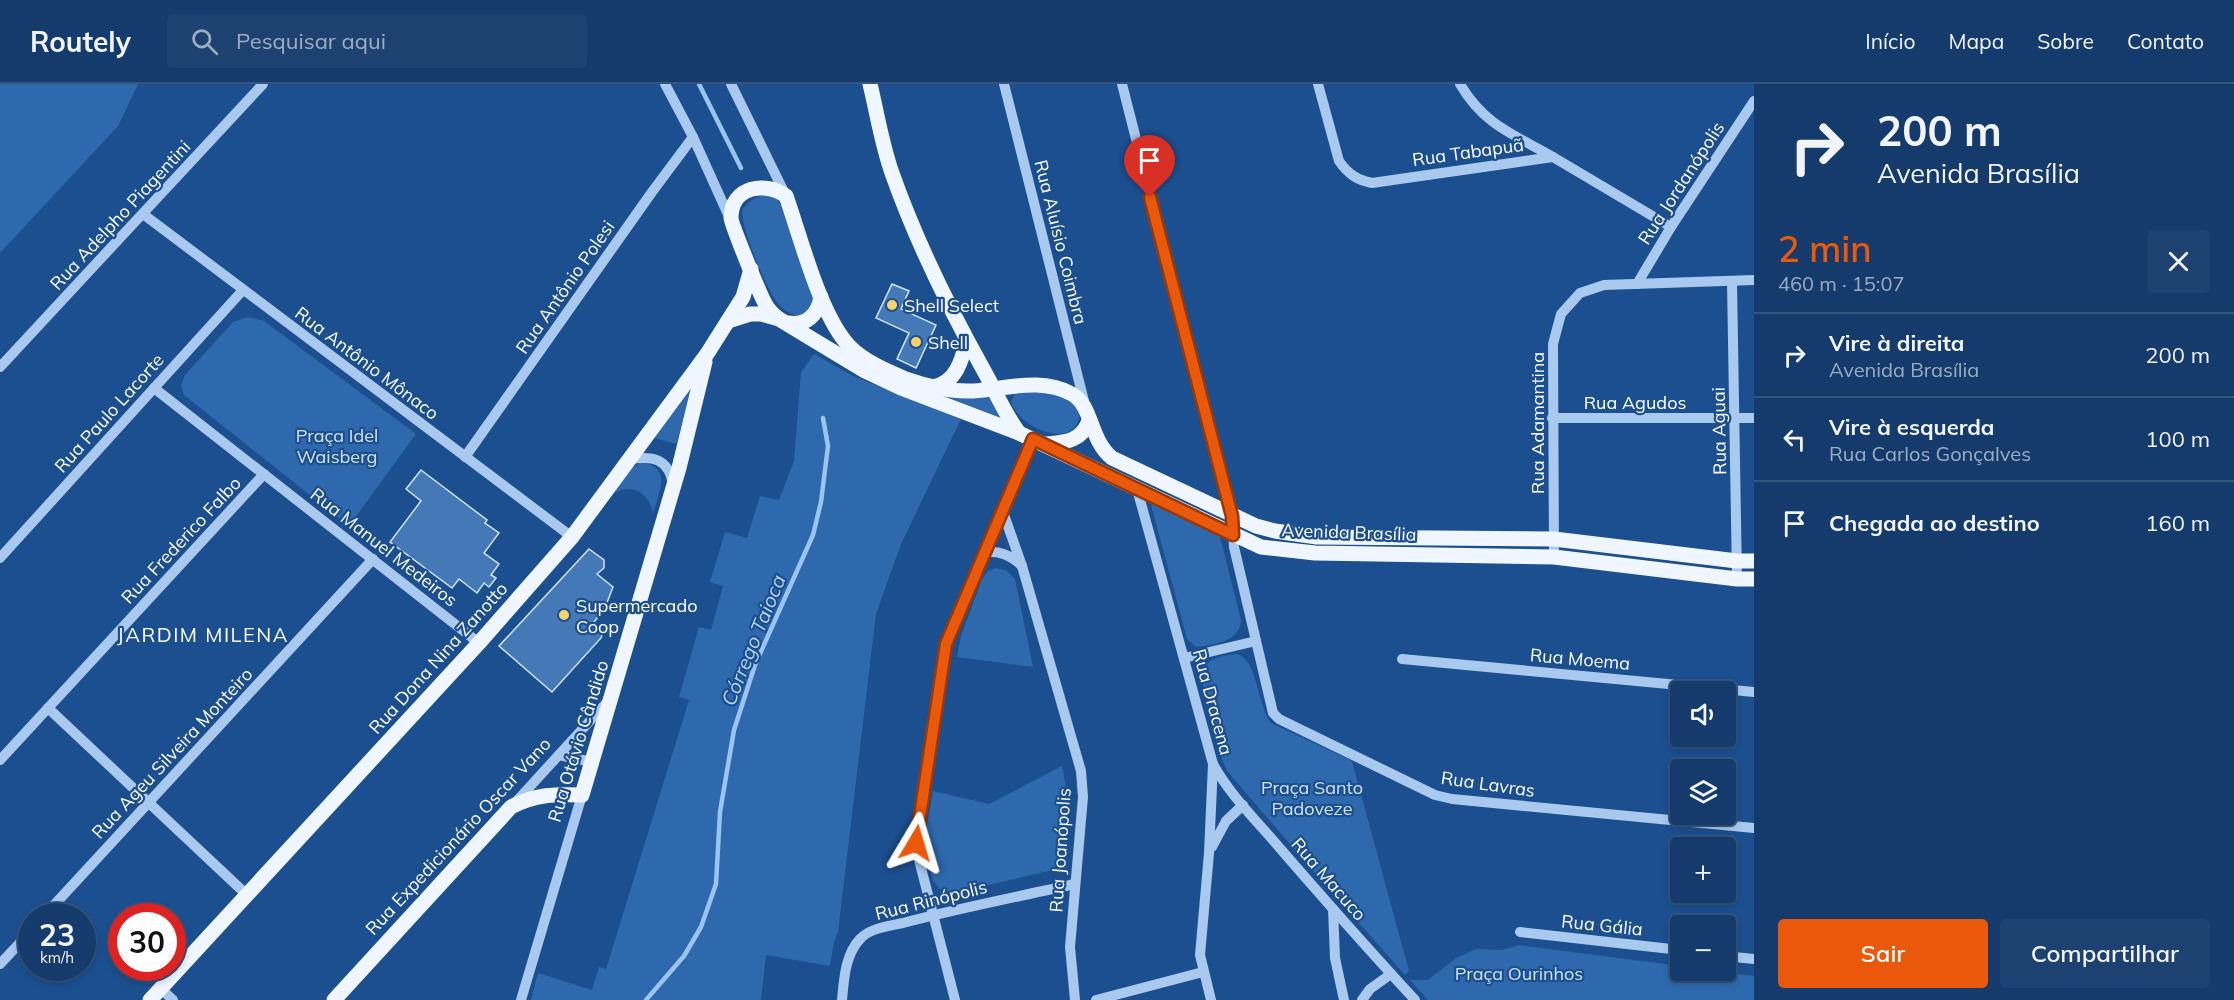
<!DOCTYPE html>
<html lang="pt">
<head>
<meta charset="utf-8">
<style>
  :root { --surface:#143b6b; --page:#1d4271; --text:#f1f3f6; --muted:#9dadc1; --line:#33557e; --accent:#ea580c }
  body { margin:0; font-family:Mulish,sans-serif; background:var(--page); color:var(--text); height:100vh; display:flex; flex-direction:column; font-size:22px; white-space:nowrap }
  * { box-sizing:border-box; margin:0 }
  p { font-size:20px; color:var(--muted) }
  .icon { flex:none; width:33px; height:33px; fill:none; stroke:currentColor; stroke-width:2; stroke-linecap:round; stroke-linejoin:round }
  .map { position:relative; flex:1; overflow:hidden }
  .panel { display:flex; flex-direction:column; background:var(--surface); width:480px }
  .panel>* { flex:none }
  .guide { background:#143b6b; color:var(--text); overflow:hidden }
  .fabs { position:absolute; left:1670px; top:597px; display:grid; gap:12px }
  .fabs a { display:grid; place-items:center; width:66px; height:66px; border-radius:6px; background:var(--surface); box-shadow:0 3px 9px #0003,0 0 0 2px var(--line); font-size:30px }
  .speed { position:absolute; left:18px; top:819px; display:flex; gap:12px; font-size:30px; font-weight:700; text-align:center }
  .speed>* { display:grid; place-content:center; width:78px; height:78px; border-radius:50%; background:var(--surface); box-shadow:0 3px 9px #0003,0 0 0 2px var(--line); line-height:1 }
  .speed small { font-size:15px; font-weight:400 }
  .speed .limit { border:9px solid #d22; background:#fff; color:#111 }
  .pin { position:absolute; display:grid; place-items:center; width:51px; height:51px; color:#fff; margin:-62px -26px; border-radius:50% 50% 50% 0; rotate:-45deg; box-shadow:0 0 6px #0007 }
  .pin .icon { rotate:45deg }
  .me { position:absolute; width:66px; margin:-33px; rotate:7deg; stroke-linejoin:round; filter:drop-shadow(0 0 4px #0008) }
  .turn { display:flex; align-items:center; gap:21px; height:126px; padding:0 24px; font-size:27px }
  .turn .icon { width:78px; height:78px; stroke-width:2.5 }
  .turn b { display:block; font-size:42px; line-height:51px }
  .round { display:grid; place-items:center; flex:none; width:63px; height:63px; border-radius:6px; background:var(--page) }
  .overview { display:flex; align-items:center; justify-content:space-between; height:102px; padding:0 24px }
  h1 { font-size:36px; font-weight:600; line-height:45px; color:var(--accent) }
  .button { display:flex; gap:12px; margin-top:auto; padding:12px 24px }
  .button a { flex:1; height:69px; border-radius:6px; background:var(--accent); color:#fff; font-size:24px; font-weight:600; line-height:69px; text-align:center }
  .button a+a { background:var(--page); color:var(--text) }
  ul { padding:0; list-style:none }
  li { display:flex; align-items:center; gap:18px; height:84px; padding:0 24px; border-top:2px solid var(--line) }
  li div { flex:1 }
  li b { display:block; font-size:22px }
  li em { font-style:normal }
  header { display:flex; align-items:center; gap:36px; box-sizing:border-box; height:84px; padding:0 30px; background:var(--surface); border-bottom:2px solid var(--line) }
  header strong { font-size:28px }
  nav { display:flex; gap:33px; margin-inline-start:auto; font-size:21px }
  .search { width:420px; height:54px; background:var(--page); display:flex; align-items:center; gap:15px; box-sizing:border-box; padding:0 21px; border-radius:6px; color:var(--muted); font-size:22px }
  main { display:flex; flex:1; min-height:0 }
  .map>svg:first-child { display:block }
  .green { fill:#2e69ad }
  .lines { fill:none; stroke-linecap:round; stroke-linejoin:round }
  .stream { stroke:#9cc4f0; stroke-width:4.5 }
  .building { fill:#4478b7; stroke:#cfe3fa; stroke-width:1.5 }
  .minor { stroke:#a9c9ee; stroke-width:10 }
  .major { stroke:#f0f6ff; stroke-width:15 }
  .route-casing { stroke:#983908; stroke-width:15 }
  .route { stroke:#ea580c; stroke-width:10 }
  .poi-dot { fill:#ffd166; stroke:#1b4f8f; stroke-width:2 }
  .labels { text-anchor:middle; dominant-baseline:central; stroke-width:4.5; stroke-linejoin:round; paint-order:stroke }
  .street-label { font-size:18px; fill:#fff; stroke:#1b4f8f }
  .poi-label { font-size:18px; fill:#fff; stroke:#1b4f8f; text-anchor:start }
  .park-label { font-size:18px; fill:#cfe3fa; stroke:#1b4f8f }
  .neighbourhood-label { font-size:20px; letter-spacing:1.5px; fill:#fff; stroke:#1b4f8f }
  .water-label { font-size:20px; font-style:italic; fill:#b5d3f5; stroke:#1b4f8f }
</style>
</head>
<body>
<header>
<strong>Routely</strong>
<div class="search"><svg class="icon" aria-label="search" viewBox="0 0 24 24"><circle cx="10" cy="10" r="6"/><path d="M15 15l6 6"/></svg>Pesquisar aqui</div>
<nav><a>Início</a><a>Mapa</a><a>Sobre</a><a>Contato</a></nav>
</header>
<main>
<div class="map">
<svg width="1754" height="916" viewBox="0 0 1754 916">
  <rect width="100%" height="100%" fill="#1b4f8f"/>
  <g class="green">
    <path d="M0,0h138l-20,42 -118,127z"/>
    <path d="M769,111l9,5 4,8 32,87 1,10 -16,12c-7,-3 -15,-6 -20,-12 -12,-14 -38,-77 -37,-95 9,-11 14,-14 27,-15z"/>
    <path d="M248,233l16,4 152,113 -67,92 -165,-131 -3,-10 4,-10 48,-53z"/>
    <path d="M814,270l39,22 108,43 -60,125 -25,70 -38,318 -4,10 -4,24 -64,-11 -5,45h-230l7,-27 54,17 7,-23 7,2 83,-269 -10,-3 20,-70 12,3 12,-44 -13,-4 15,-50 22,6 13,-42 19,4 15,-39 7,-89z"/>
    <path d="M695,297l-19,63 -25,-7z"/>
    <path d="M1023,306l42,5 15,16c-1,42 -61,18 -69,-9l3,-7z"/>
    <path d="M985,310l6,4 10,20 -57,-22z"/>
    <path d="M640,379c33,1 19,31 13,50 -4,-20 -20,-30 -39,-20l17,-25z"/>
    <path d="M1154,419l64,31 2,3 21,83c-1,22 -28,25 -45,27l-9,-8 -36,-134z"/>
    <path d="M995,484l11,2 9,9 18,88 -76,-10 4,-21 21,-57 6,-8z"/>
    <path d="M1237,570c21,6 20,51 34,69l81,38 57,210 -4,4 -84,-95 -94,-109 -6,-14 -21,-83c6,-16 21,-18 37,-20z"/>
    <path d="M1062,682c8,32 2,62 -3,94l-3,7 -7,4 -87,20 -15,1 -7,-3 -7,-8 -8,-32v-13l8,-45 56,13z"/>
    <path d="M1519,861l161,21v4l31,1 43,5v24h-326l-18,-20h18l28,-22 20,-9 26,1z"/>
  </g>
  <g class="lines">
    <g class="stream">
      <path d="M699,0l42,84"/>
      <path d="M646,916l38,-44 17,-29 15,-43 4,-72 14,-82 21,-65 58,-130 8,-33 7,-56 -5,-28"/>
    </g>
  </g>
  <g class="building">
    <path d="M892,200l17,7 -8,18 35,16 -20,43 -19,-9 12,-26 -33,-15z"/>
    <path d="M421,386l66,50 -2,3 14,10 -15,20 15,11 -8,11 5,3 -7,9 -5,-4 -7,10 -18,-14 -7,9 -62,-46 31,-41 -15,-12z"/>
    <path d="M589,465l15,11v8l-7,6 16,13 -8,21 -11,14 9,9 -2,7 -49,54 -53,-46z"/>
  </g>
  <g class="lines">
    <g class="minor">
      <path d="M665,0l28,53 37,82"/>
      <path d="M731,0l55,112"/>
      <path d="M1004,0l81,321"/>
      <path d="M1122,0l110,432 2,31 39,166 6,6 156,76 17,4 302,29"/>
      <path d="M1318,0l21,77c9,13 18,19 33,22l181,-26 118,70"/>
      <path d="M1460,0c24,41 53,50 93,73"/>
      <path d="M143,130l429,323"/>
      <path d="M1732,198l5,297"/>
      <path d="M1637,200l34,-57 83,-126"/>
      <path d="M0,283l263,-283"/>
      <path d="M154,304l325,255"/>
      <path d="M1552,334h202"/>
      <path d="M465,373l187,-265 41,-55"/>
      <path d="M629,375c24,-3 40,-1 44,26"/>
      <path d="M1137,405l76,275 -4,89 -9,102 11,45"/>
      <path d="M1002,425l20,57 59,205 2,26 -13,150 5,53"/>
      <path d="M984,468c16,-1 27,3 38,14"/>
      <path d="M1554,473l-1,-213 8,-30 19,-21 24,-8 150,-5"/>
      <path d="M0,474l243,-268"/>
      <path d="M1184,574l72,-17"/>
      <path d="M1402,575l352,33"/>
      <path d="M48,624l199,187"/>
      <path d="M559,671l33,7"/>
      <path d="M0,676l264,-286"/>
      <path d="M1213,680c17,31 43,56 65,82 45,52 91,104 137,154"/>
      <path d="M514,720l95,-104"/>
      <path d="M1212,763l14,-26 17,-16"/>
      <path d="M1333,825l2,49 9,42"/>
      <path d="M44,832l329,-357"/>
      <path d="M1520,848l160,18"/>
      <path d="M1725,872l29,3"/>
      <path d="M0,880l32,-34"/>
      <path d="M161,905l12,11"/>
      <path d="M521,916l61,-205"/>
      <path d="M842,916c2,-21 3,-45 18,-61 10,-11 29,-13 43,-16 56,-15 114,-26 172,-39"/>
      <path d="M955,916l-38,-148v-17l29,-191 87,-205"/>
      <path d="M1096,916l107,-28"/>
      <path d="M1362,916l8,-11 21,-15"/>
    </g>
    <g class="major">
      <path d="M870,0c7,29 12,61 22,89 24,68 56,133 91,196 12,21 21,44 36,64"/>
      <path d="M779,235c-5,-4 -10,-8 -13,-14 -5,-7 -35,-82 -35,-87 0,-32 35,-37 55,-22 15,42 34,120 64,151 15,15 37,24 56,32 20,7 44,13 67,12 33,-2 68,-14 99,3 21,12 17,45 40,64l144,68 19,5 42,6 237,2 183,22h17"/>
      <path d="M728,237l22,-7h11l18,5 86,52 36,17 118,45 242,114 54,6 239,4 183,22h17"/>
      <path d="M788,239c18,3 30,-8 33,-26"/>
      <path d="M933,303c23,-4 29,-27 34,-47"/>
      <path d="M1045,360c20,-2 36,-2 44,-23"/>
      <path d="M150,916l329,-357 93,-106 135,-183 36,-57 8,-28"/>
      <path d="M334,916l177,-193c24,-13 45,-13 71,-12l97,-327 26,-106"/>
    </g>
  </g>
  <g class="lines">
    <g class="route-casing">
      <path id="route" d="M916,759l30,-199 87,-205 200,96 -1,-19 -82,-319"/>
    </g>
    <use href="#route" class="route"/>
  </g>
  <g class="poi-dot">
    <circle cx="892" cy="221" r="6"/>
    <circle cx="916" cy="258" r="6"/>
    <circle cx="564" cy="531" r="6"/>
  </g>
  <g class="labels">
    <g class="street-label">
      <text transform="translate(1468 68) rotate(-8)">Rua Tabapuã</text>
      <text transform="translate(1681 99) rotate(-57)">Rua Jordanópolis</text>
      <text transform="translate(120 131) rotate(-47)">Rua Adelpho Piagentini</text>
      <text transform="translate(1061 158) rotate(76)">Rua Aluísio Coimbra</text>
      <text transform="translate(565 203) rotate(-55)">Rua Antônio Polesi</text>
      <text transform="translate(367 279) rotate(37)">Rua Antônio Mônaco</text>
      <text x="1635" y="318">Rua Agudos</text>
      <text transform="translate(109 329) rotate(-48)">Rua Paulo Lacorte</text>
      <text transform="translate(1537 339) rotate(-90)">Rua Adamantina</text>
      <text transform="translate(1719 347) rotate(-91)">Rua Aguai</text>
      <text transform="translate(1349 448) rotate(2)">Avenida Brasília</text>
      <text transform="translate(181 456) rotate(-47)">Rua Frederico Falbo</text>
      <text transform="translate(384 463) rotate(38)">Rua Manuel Medeiros</text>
      <text transform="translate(438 574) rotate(-48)">Rua Dona Nina Zanotto</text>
      <text transform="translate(1580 575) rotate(5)">Rua Moema</text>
      <text transform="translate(1213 618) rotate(75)">Rua Dracena</text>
      <text transform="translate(578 657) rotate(-73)">Rua Otávio Cândido</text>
      <text transform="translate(172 669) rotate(-47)">Rua Ageu Silveira Monteiro</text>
      <text transform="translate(1488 700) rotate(8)">Rua Lavras</text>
      <text transform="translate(458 752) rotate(-47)">Rua Expedicionário Oscar Vano</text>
      <text transform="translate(1060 766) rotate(-86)">Rua Joanópolis</text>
      <text transform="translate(1329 795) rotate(49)">Rua Macuco</text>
      <text transform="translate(931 816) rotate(-14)">Rua Rinópolis</text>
      <text transform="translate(1602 841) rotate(6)">Rua Gália</text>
    </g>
    <g class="poi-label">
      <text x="904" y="221">Shell Select</text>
      <text x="928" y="258">Shell</text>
      <text x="576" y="521">Supermercado<tspan x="576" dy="21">Coop</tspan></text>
    </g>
    <g class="park-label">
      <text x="337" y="351">Praça Idel<tspan x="337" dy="21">Waisberg</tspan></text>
      <text x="1312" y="703">Praça Santo<tspan x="1312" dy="21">Padoveze</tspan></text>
      <text x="1519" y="889">Praça Ourinhos</text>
    </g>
    <g class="neighbourhood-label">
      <text x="203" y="550">JARDIM MILENA</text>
    </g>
    <g class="water-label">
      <text transform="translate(753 556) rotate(-68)">Córrego Taioca</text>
    </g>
  </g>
</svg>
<div class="fabs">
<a><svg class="icon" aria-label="sound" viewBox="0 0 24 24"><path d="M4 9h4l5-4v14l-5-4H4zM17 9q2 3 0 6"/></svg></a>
<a><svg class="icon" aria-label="layers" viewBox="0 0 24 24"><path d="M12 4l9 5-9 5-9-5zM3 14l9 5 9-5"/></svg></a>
<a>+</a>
<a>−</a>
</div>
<div class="speed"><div>23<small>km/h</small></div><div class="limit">30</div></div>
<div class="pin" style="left:1150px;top:113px;background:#d93025"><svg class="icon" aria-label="arrive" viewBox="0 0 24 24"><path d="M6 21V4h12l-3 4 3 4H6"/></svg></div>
<svg class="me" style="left:916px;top:759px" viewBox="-20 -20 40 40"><path d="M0-17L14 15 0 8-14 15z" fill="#ea580c" stroke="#fff" stroke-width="4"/></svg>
</div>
<section class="panel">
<div class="guide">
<div class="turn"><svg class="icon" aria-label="right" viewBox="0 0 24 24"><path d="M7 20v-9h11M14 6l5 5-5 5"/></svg><div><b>200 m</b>Avenida Brasília</div></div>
</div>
<div class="overview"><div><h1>2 min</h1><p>460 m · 15:07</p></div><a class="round"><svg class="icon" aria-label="close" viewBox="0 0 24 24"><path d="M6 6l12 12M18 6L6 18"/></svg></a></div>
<ul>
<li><svg class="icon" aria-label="right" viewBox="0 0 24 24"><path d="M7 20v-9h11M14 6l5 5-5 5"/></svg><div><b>Vire à direita</b><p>Avenida Brasília</p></div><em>200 m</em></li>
<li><svg class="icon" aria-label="left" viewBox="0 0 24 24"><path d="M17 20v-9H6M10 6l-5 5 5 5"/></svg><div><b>Vire à esquerda</b><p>Rua Carlos Gonçalves</p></div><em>100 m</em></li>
<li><svg class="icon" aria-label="arrive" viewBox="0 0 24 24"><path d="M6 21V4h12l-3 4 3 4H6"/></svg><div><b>Chegada ao destino</b></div><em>160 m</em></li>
</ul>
<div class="button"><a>Sair</a><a>Compartilhar</a></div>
</section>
</main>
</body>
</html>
